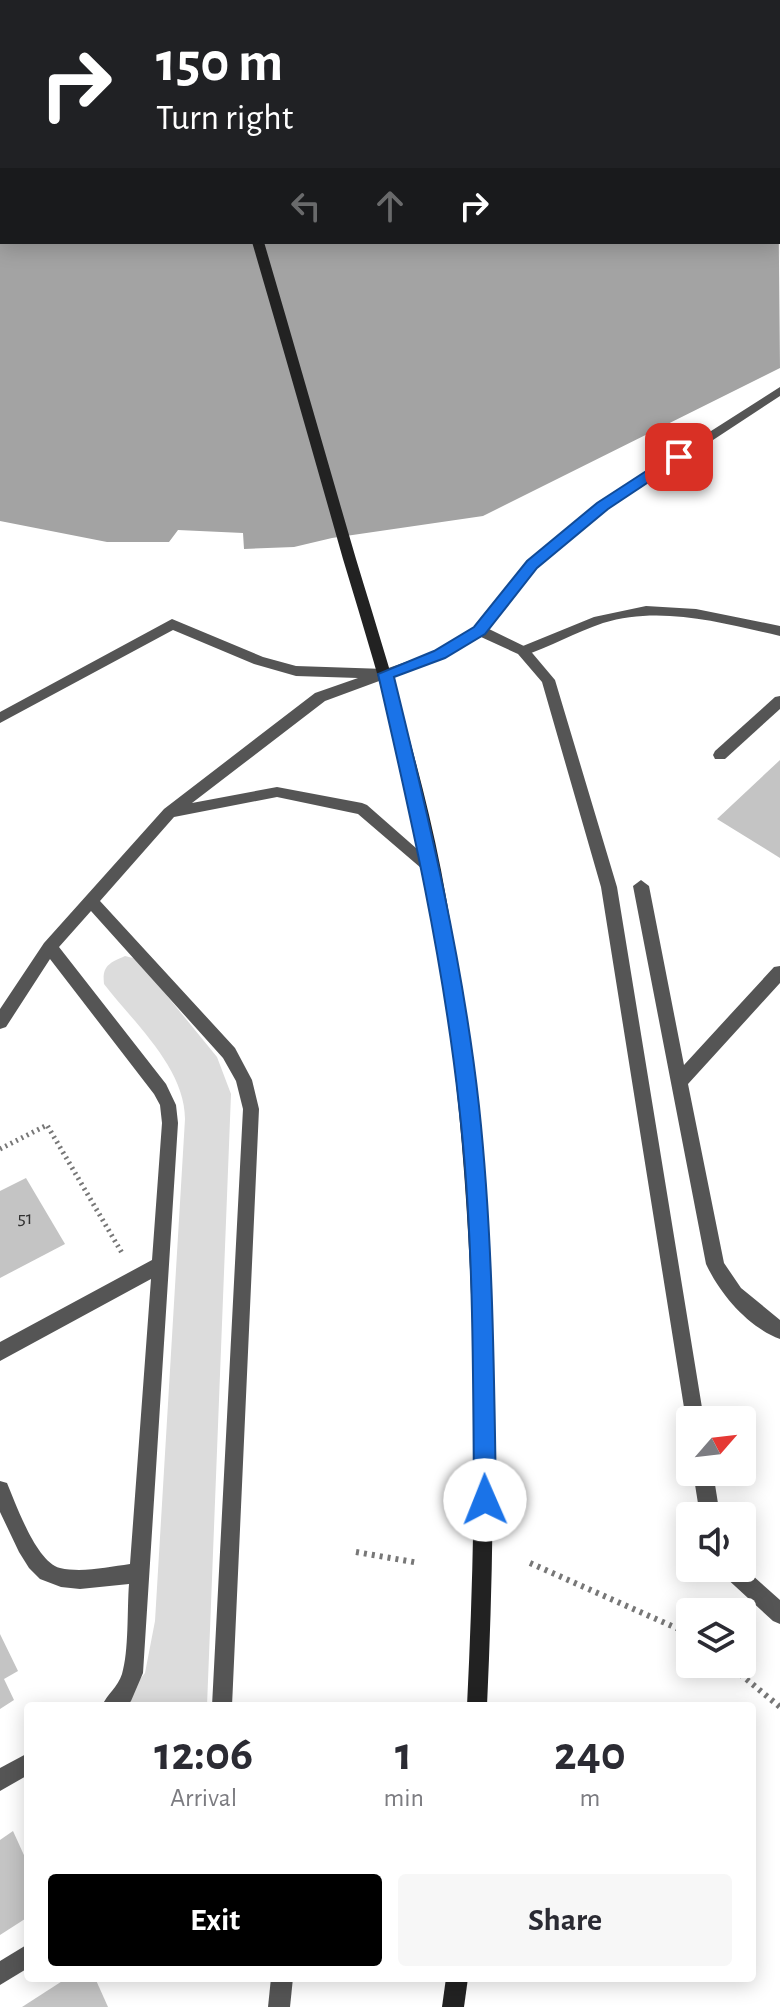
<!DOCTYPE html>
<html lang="en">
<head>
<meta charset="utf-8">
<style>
  :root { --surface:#fff; --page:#f7f7f7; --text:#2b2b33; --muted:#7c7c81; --accent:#000 }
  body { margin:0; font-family:"Alegreya Sans",sans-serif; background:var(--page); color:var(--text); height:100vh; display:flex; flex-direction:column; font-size:30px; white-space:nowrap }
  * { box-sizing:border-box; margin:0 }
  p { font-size:26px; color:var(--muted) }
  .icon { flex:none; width:44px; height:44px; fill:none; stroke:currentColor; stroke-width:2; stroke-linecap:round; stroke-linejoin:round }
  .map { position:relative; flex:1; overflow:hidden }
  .panel { position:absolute; left:24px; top:1702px; width:732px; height:280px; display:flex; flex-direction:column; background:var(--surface); border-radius:8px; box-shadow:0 4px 20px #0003 }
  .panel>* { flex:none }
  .top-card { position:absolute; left:0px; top:0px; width:780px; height:244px; box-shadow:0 4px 20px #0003; background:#202124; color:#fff; overflow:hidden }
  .needle { width:52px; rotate:62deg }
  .controls { position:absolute; left:676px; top:1406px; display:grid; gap:16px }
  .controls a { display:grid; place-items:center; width:80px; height:80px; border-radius:8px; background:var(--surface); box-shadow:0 4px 20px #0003; font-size:40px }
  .pin { position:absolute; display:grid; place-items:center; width:68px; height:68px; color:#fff; margin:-34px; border-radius:16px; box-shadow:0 4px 12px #0006 }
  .me { position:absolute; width:88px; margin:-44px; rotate:359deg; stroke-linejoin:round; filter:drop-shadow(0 0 6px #0008) }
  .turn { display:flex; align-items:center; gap:28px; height:168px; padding:0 24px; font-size:36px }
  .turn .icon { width:104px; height:104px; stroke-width:2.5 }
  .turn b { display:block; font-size:56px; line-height:68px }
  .lanes { display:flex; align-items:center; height:76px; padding:0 24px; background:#0003; justify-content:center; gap:40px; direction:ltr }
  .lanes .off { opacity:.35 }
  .eta { display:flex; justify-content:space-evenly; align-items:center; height:136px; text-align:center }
  .eta b { font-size:48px; font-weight:700; line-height:56px }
  .action { display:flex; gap:16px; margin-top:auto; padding:16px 24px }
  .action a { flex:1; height:92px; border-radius:8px; background:var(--accent); color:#fff; font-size:32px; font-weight:700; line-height:92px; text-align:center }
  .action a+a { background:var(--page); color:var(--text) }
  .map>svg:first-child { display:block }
  .green { fill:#dcdcdc }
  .water { fill:#a3a3a3 }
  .building { fill:#c4c4c4 }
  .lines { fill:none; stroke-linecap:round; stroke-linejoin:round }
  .path-far1 { stroke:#777; stroke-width:5; stroke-dasharray:2 4; stroke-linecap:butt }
  .path { stroke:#777; stroke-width:6; stroke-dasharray:3 5; stroke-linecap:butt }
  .service { fill:#555; fill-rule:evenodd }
  .minor { fill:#555; fill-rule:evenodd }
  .secondary { fill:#222; fill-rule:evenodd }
  .route { fill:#1a73e8; stroke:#114b97; stroke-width:2 }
  .labels { text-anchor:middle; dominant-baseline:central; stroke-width:6; stroke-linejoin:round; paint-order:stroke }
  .number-label { font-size:20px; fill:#313131 }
</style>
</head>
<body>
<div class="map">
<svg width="780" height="2007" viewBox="0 0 780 2007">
  <rect width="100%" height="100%" fill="#fff"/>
  <path class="green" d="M125,956l12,3 80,98 14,37 -24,612h-89l27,-33 10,-52 30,-502c0,-51 -51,-96 -81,-135 -2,-18 5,-21 21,-28z"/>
  <path class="water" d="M778,157l2,211 -297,148 -151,22 -38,9 -50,2 -1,-16 -65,-3 -9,12h-62l-107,-21v-308l2,29h776z"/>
  <g class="building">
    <path d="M780,760v98l-63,-39z"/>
    <path d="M26,1178l39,66 -65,34v-87z"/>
    <path d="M0,1634l18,37 -14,8 10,21 -14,9z"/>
    <path d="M13,1831l15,33v53l-28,18v-95z"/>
    <path d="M67,1978h28l13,29h-86z"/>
  </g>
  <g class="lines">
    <path class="path-far1" d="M0,1149l47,-24 75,128"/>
    <g class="path">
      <path d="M356,1552l63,11"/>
      <path d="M530,1563l160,71"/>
      <path d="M728,1664l52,43"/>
    </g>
    <g class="service">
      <path d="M764,0h10l1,2h-10z"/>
      <path d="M778,16l2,1v9l-2,-1z"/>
      <path d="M646,606l50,3 84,17v10c-57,-13 -119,-31 -177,-13 -27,9 -53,24 -80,33l-7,-5 2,-3 76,-31z"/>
      <path d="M172,619l91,38 33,9 89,3 7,5 -2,3 -65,24 -133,102 85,-16 85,16 5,2 74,65 -8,6 -5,-2 -70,-60 -81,-17 -103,20 -74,84 135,147 17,32 7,29 -27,597h-20l31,-597 -7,-28 -13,-23 -132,-147 -32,36 107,137 10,21 2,18 -35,550 -12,28 -4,5h-25c5,-12 16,-19 20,-32 7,-23 5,-64 7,-90l-49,5 -19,-2 -21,-8 -11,-11 -10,-16 -19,-40v-31l7,2c9,21 29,79 53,85 22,5 48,-1 70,-4l21,-285 -151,82v-19l152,-82 10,-137 -2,-18 -6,-11 -104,-135 -44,68 -6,2v-20l44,-66 120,-134 151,-116 43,-15 -62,-2 -42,-12 -81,-34 -173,93v-11z"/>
      <path d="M780,696v13l-55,50h-10l-2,-4 2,-4 60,-54z"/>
      <path d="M641,880l8,6 35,179 90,-98 6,-1v17l-92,101 36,179 17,25 39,32v19c-32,-12 -60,-45 -74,-75l-73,-378z"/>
      <path d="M28,1753v22l-28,16v-23z"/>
      <path d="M271,1978h22l-3,29h-22z"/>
    </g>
    <g class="minor">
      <path d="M780,387v9l-172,113 -71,58 -48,62 39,19 27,32 62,207 87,533h-14v7l-4,-7 -85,-533 -59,-205 -24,-28 -37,-17 -37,21 -59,21 -7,-5 2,-3 54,-19 41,-24 52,-67 71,-58z"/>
      <path d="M693,1472h20l7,44h-20z"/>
      <path d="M742,1566l38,34v24l-7,-3 -50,-46 -3,-7h22z"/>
      <path d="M28,1944v24l-28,17v-24z"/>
    </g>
    <g class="secondary">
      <rect x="172" y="0" width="10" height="2"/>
      <path d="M252,242h12c31,105 61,211 92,317 31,102 64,205 85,311 53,276 59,556 46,836h-20c14,-280 10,-560 -42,-836 -19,-105 -51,-208 -82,-311 -30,-106 -60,-211 -91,-317z"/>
      <path d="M446,1978h22l-4,29h-22z"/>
    </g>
  </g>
  <path class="route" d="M674,453l12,4 -78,52 -71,59 -52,66 -40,24 -51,19c35,142 69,284 85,429 14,130 15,263 17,394l-3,7 -8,4 -8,-4 -3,-7c-1,-132 0,-265 -15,-395 -16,-146 -48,-288 -81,-431l56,-23 40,-24 53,-66 70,-58z"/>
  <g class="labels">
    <g class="number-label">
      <text x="25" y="1218">51</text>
    </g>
  </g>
</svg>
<div class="controls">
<a><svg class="needle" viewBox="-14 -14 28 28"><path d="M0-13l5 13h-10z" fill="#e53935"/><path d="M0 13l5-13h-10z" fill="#7c7c81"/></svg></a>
<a><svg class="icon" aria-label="sound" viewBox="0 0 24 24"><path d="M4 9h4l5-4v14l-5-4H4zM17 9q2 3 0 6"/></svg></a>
<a><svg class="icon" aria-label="layers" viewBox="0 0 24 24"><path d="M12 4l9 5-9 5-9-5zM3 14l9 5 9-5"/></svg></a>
</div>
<div class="pin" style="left:679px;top:457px;background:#d93025"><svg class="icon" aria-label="arrive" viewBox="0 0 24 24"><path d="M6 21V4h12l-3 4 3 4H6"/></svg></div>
<svg class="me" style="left:485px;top:1500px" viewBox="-20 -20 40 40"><circle r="19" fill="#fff"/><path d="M0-13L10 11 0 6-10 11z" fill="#1a73e8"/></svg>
<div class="top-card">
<div class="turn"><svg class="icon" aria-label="right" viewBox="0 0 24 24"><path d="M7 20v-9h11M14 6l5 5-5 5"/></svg><div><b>150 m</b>Turn right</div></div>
<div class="lanes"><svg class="icon off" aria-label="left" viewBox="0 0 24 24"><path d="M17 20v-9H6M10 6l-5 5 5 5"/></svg><svg class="icon off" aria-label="ahead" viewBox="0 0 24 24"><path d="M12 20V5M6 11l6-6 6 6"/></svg><svg class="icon" aria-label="right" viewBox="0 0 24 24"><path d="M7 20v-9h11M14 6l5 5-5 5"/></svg></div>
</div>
<section class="panel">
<div class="eta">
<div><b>12:06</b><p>Arrival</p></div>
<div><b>1</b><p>min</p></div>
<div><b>240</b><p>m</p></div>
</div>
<div class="action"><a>Exit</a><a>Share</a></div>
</section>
</div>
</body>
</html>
